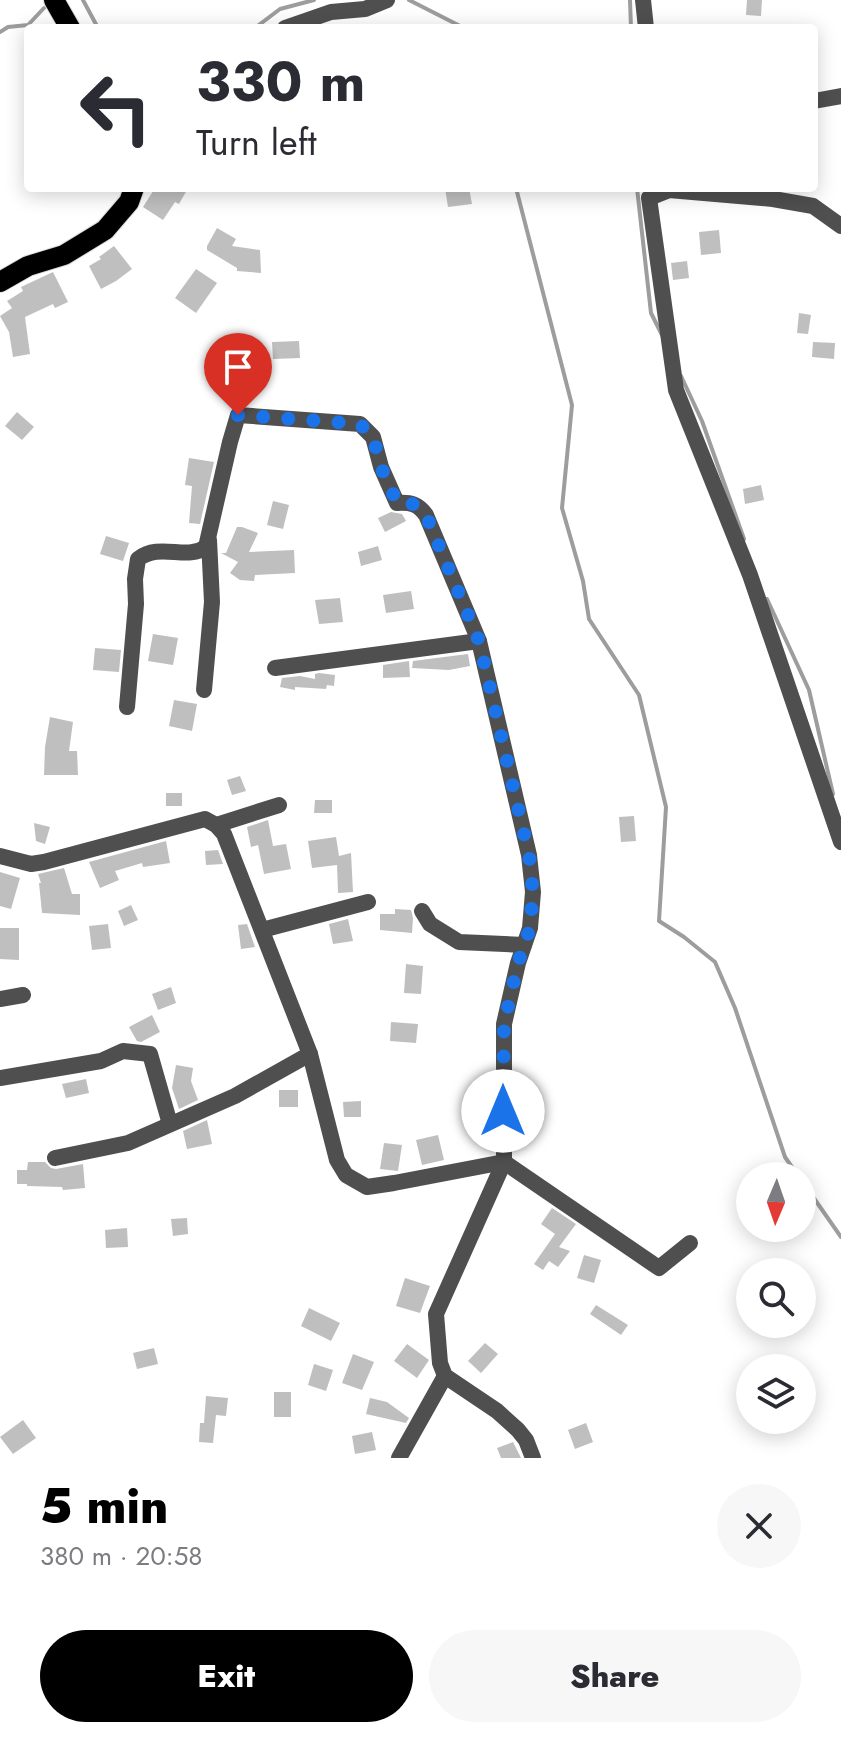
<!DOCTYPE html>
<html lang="en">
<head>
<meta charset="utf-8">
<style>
  :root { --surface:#fff; --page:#f7f7f7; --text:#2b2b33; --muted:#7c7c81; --accent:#000 }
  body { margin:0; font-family:Jost,sans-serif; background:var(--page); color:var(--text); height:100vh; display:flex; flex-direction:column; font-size:30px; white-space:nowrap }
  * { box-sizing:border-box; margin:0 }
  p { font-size:26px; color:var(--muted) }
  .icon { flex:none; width:44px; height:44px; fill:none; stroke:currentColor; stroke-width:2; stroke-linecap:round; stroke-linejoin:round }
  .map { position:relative; height:1458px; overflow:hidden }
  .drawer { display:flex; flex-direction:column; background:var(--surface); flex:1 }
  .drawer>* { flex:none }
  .top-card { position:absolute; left:24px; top:24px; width:794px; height:168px; border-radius:8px; box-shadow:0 4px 20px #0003; background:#fff; color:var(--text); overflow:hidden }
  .needle { width:52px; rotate:182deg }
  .controls { position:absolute; left:736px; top:1162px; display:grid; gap:16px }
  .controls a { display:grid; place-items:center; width:80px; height:80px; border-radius:50%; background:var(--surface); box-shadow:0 4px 20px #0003; font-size:40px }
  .pin { position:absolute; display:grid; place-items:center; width:68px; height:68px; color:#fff; margin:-82px -34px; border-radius:50% 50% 50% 0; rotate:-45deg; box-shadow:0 0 8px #0007 }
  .pin .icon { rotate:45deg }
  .me { position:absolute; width:88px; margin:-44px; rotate:0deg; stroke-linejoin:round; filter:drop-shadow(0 0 6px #0008) }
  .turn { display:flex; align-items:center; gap:28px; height:168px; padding:0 40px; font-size:36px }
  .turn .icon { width:104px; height:104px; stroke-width:2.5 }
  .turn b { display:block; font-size:56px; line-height:68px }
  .round { display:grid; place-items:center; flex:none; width:84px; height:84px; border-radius:42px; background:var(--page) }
  .headline { display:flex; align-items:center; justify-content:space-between; height:136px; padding:0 40px }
  h1 { font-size:48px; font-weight:800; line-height:60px; color:var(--accent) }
  .cta { display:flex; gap:16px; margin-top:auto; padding:16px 40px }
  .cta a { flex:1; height:92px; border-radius:48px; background:var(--accent); color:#fff; font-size:32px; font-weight:800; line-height:92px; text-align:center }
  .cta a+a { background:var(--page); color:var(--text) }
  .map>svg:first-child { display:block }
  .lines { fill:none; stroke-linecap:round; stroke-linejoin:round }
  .stream { stroke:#9d9d9d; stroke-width:4 }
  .building { fill:#bfbfbf }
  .major-casing { stroke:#dbdbdb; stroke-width:22 }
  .minor { stroke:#4f4f4f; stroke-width:16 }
  .major { stroke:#000; stroke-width:20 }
  .route { stroke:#1a73e8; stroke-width:14; stroke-dasharray:0 25.2 }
</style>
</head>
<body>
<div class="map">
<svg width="841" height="1458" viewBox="0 0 841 1458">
  <rect width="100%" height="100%" fill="#fff"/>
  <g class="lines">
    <g class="stream">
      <path d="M83,0l15,28"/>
      <path d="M409,0l55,28"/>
      <path d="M630,0l1,28"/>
      <path d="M255,28l25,-19 34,-9"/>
      <path d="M0,32l8,-5 20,-2 16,-17"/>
      <path d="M516,188l56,217 -10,103 21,73 6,38 50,76 27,112 -7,114 25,16 31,25 20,46 50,149 13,19"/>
      <path d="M637,188l14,125 11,22"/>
      <path d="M681,376l21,45 42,118"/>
      <path d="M767,599l42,91 24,104"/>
      <path d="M802,1181l39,56"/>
    </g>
  </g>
  <g class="building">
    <path d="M747,0h15l-1,16 -15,-1z"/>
    <path d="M155,188h33l-9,16 -4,-2 -12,18 -20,-13z"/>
    <path d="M445,188h24l3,16 -24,3z"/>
    <path d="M217,228l19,11 -4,7 28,4 1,23 -24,-2v-3l-30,-18v-4z"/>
    <path d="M719,230l2,23 -20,2 -2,-23z"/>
    <path d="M114,246l18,23 -16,12 -15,8 -12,-23 12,-7 -2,-2z"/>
    <path d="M687,261l2,17 -16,2 -2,-17z"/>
    <path d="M196,269l21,14 -21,30 -21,-15z"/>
    <path d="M53,272l15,30 -13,6 -2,-4 -28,13 5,37 -17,3 -4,-25 -9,-16 12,-8 -5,-7 16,-10 -2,-4z"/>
    <path d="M799,313l12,2 -3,19 -11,-1z"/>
    <path d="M299,341l1,17 -27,1 -1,-17z"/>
    <path d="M813,342l22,1 -1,16 -22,-2z"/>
    <path d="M17,412l17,15 -12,13 -17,-14z"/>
    <path d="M189,458l25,4 -14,62 -11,-1 3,-37 -7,-1z"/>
    <path d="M761,485l3,15 -19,4 -2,-15z"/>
    <path d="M273,501l16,4 -6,24 -16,-4z"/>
    <path d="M391,512l11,2 4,7 -21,11 -7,-14z"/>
    <path d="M237,527h5l16,6 -9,19 45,-2 1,23 -40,2 -1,6 -14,-1 -10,-7 8,-11 -17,-9h5z"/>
    <path d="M106,536l23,7 -6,18 -23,-7z"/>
    <path d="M378,546l4,14 -21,6 -3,-14z"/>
    <path d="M411,591l3,18 -28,4 -3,-18z"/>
    <path d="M340,598l3,24 -24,2 -4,-24z"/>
    <path d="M153,634l25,4 -5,27 -25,-4z"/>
    <path d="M95,648l26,2 -2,22 -26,-2z"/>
    <path d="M468,654l2,12 -21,4 -37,-2 1,-7z"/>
    <path d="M409,661l1,16 -27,1v-13z"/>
    <path d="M319,673l16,2 -1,11 -7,-1 -1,4 -31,-2v3l-15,-3 2,-9 18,-2 15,3v-5z"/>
    <path d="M174,700l23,4 -5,27 -23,-5z"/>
    <path d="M50,717l23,5 -4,29h8l1,24h-34l1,-28z"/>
    <path d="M240,776l6,15 -14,4 -5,-15z"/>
    <rect x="166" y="793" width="16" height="13"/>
    <path d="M315,800h17v13h-18z"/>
    <path d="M634,816l2,25 -15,1 -2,-25z"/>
    <path d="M268,820l5,26 13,-2 5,25 -27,5 -6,-29 -7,2 -4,-20z"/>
    <path d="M34,823l16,4 -5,17 -9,-3z"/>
    <path d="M336,837l3,19 12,-3 2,39 -15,1 -1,-28 -25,3 -4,-27z"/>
    <path d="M166,841l4,22 -27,4 -1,-4 -27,8 4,9 -19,8 -11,-26z"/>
    <path d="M218,850l5,14 -17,1 -1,-14z"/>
    <path d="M64,868l8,26h8v21l-38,-2 -3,-30h2l-3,-9z"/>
    <path d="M0,872l20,6 -9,31 -11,-3z"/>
    <path d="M131,905l7,15 -14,6 -6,-15z"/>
    <path d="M395,909l16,1 2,8 -1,15 -32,-3v-16h15z"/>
    <path d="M348,919l5,22 -20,3 -4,-20z"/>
    <path d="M108,924l3,24 -19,2 -3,-24z"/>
    <path d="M247,924l8,23 -14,2 -3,-24z"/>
    <path d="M0,928h19v32l-19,-1z"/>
    <path d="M406,964l17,2 -2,28 -17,-1z"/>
    <path d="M171,987l5,16 -18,7 -6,-16z"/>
    <path d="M152,1015l8,17 -19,10 -4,-1 -8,-14z"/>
    <path d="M391,1022l27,2 -2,19 -26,-2z"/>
    <path d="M176,1065l17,3 -2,13 7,19 -19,9 -7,-21z"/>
    <path d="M86,1079l3,14 -23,5 -4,-14z"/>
    <rect x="279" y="1090" width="19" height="17"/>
    <path d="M361,1101v16h-17l-1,-15z"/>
    <path d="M493,1103v23h-16v-7h-7l-1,-15z"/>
    <path d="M207,1120l5,24 -25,5 -4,-18z"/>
    <path d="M438,1135l6,25 -22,5 -6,-25z"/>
    <path d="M384,1143l18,2 -4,26 -18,-2z"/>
    <path d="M28,1162h17l6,6 5,1 27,-5 2,24 -22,2 -1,-3 -35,-1v-2h-10v-14h10z"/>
    <path d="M552,1208l24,16 -17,23 11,4 -12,16 -9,-6 -6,9 -9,-6 21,-30 -14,-10z"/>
    <path d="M187,1218l1,16 -15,2 -2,-17z"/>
    <path d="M127,1228l1,19 -22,1 -1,-18z"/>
    <path d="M584,1255l17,5 -7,23 -17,-5z"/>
    <path d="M405,1278l25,8 -10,27 -24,-7z"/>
    <path d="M596,1305l32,20 -7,10 -31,-21z"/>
    <path d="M309,1308l31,15 -9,18 -30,-15z"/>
    <path d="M485,1343l13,11 -17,19 -13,-12z"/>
    <path d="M407,1344l22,16 -12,18 -23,-17z"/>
    <path d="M154,1348l4,16 -21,5 -4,-16z"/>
    <path d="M353,1354l21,8 -12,28 -20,-7z"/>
    <path d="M314,1364l19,6 -7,21 -18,-6z"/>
    <rect x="274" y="1392" width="17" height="25"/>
    <path d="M206,1396l22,2 -2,18 -10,-1 -3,28 -14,-1 1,-19h4z"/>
    <path d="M370,1398l17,4 22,16 -3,5 -40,-9z"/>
    <path d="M23,1420l13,18 -23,16 -13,-17z"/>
    <path d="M586,1423l7,19 -18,7 -7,-19z"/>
    <path d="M372,1432l4,18 -21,4 -3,-18z"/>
    <path d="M513,1442l8,16h-20l-4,-10z"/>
  </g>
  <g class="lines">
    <g class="major-casing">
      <g id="major">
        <path d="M54,0l16,28"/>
        <path d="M0,282l28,-16 36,-11 41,-25 24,-28 5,-14"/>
      </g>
    </g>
    <g class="minor">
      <path d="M643,0l3,28"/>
      <path d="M285,28l46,-16 34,-3 22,-9"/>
      <path d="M814,101l27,-5"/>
      <path d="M668,188l1,2 104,9 40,7 28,20"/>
      <path d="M669,190l-20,8 27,192 74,185 91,267"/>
      <path d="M275,668l204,-27"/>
      <path d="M204,690l8,-88 -3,-62"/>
      <path d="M127,707l9,-103 -1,-25 3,-20c22,-17 49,2 68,-12l24,-105 8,-27 122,9 13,13 8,30 16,36c14,-1 21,1 29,12l53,126 50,214 4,37 -3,36 -12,35 -14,61v138l-68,152 4,49 5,13 52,35 21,19 8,10 7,18"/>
      <path d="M216,825l63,-20"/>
      <path d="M0,856l31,8 13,-2 161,-43 11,6 8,9 86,220 27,106 9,15 21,12 27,-4 110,-21 155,106 31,-25"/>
      <path d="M422,911l8,13 29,18 65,3"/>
      <path d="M262,930l106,-28"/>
      <path d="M0,999l23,-4"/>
      <path d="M0,1078l101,-17 22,-10 27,3 20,70"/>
      <path d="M55,1158l73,-15 107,-47 75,-42"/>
      <path d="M399,1458l46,-82"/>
    </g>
    <use href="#major" class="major"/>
  </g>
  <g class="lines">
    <path class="route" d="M238,415l122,9 13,13 8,30 16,36c14,-1 21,1 29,12l53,126 50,214 4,37 -3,36 -12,35 -14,61 -1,87"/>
  </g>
</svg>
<div class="controls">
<a><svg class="needle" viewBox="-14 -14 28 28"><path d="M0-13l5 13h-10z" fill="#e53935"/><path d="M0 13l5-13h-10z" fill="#7c7c81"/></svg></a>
<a><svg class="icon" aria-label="search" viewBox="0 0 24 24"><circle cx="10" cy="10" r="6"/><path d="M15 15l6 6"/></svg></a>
<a><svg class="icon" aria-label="layers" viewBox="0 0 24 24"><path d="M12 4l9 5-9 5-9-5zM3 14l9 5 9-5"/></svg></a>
</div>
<div class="pin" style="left:238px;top:415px;background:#d93025"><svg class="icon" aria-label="arrive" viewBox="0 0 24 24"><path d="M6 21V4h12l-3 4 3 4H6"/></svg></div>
<svg class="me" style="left:503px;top:1111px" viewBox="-20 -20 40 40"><circle r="19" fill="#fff"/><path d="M0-13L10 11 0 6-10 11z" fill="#1a73e8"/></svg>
<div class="top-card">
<div class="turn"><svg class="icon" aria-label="left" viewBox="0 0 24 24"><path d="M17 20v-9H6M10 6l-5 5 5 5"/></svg><div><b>330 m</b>Turn left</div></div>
</div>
</div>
<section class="drawer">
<div class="headline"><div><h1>5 min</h1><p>380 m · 20:58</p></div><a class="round"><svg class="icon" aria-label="close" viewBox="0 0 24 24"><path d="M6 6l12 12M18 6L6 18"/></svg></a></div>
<div class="cta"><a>Exit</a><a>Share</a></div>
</section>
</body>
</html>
